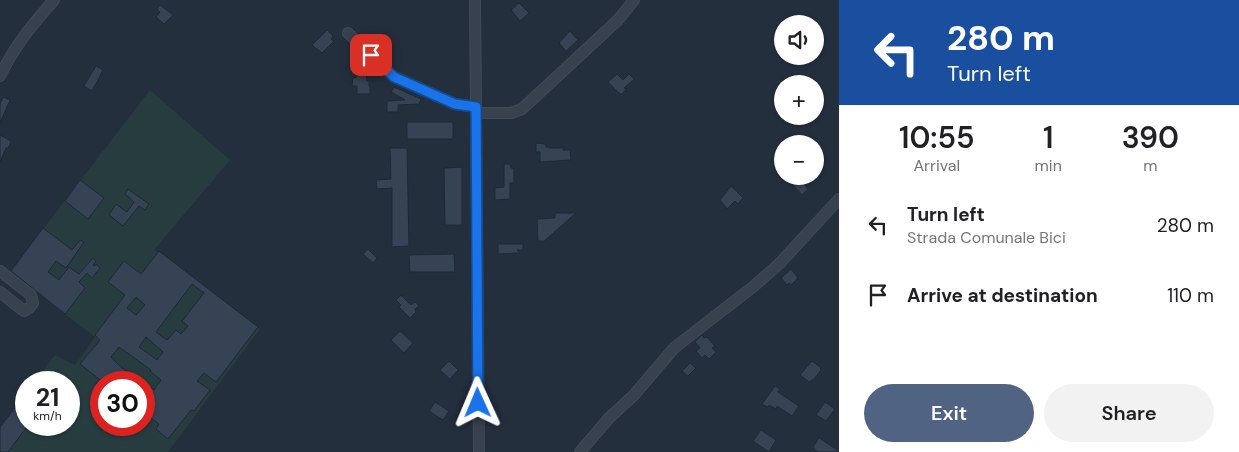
<!DOCTYPE html>
<html lang="en">
<head>
<meta charset="utf-8">
<style>
  :root { --surface:#fff; --page:#f2f2f2; --text:#202124; --muted:#757577; --accent:#506383 }
  body { margin:0; font-family:"DM Sans",sans-serif; background:var(--page); color:var(--text); height:100vh; display:flex; flex-direction:column; font-size:19px; white-space:nowrap }
  * { box-sizing:border-box; margin:0 }
  p { font-size:16px; color:var(--muted) }
  .icon { flex:none; width:28px; height:28px; fill:none; stroke:currentColor; stroke-width:2; stroke-linecap:round; stroke-linejoin:round }
  .map { position:relative; flex:1; overflow:hidden }
  .sheet { display:flex; flex-direction:column; background:var(--surface); width:400px }
  .sheet>* { flex:none }
  .guide { background:#1a4fa0; color:#fff; overflow:hidden }
  .fabs { position:absolute; left:774px; top:15px; display:grid; gap:10px }
  .fabs a { display:grid; place-items:center; width:50px; height:50px; border-radius:50%; background:var(--surface); box-shadow:0 1px 4px #0004; font-size:25px }
  .speed { position:absolute; left:15px; top:371px; display:flex; gap:10px; font-size:25px; font-weight:700; text-align:center }
  .speed>* { display:grid; place-content:center; width:65px; height:65px; border-radius:50%; background:var(--surface); box-shadow:0 1px 4px #0004; line-height:1 }
  .speed small { font-size:12px; font-weight:400 }
  .speed .limit { border:8px solid #d22; background:#fff; color:#111 }
  .pin { position:absolute; display:grid; place-items:center; width:42px; height:42px; color:#fff; margin:-21px; border-radius:10px; box-shadow:0 2px 8px #0006 }
  .me { position:absolute; width:55px; margin:-28px; rotate:359deg; stroke-linejoin:round; filter:drop-shadow(0 0 4px #0008) }
  .turn { display:flex; align-items:center; gap:18px; height:105px; padding:0 25px; font-size:22px }
  .turn .icon { width:65px; height:65px; stroke-width:2.5 }
  .turn b { display:block; font-size:35px; line-height:42px }
  .eta { display:flex; justify-content:space-evenly; align-items:center; height:85px; text-align:center }
  .eta b { font-size:30px; font-weight:600; line-height:35px }
  .action { display:flex; gap:10px; margin-top:auto; padding:10px 25px }
  .action a { flex:1; height:58px; border-radius:30px; background:var(--accent); color:#fff; font-size:20px; font-weight:600; line-height:58px; text-align:center }
  .action a+a { background:var(--page); color:var(--text) }
  ul { padding:0; list-style:none }
  li { display:flex; align-items:center; gap:15px; height:70px; padding:0 25px }
  li div { flex:1 }
  li b { display:block; font-size:19px }
  li em { font-style:normal }
  main { display:flex; flex:1; min-height:0 }
  .map>svg:first-child { display:block }
  .green { fill:#263c3f; fill-rule:evenodd }
  .building { fill:#364354; stroke:#1f2835; fill-rule:evenodd }
  .lines { fill:none; stroke-linecap:round; stroke-linejoin:round }
  .minor-casing { stroke:#414a57; stroke-width:12 }
  .minor { stroke:#38414e; stroke-width:10 }
  .route-casing { stroke:#114b97; stroke-width:12 }
  .route { stroke:#1a73e8; stroke-width:9 }
</style>
</head>
<body>
<main>
<div class="map">
<svg width="839" height="452" viewBox="0 0 839 452">
  <rect width="100%" height="100%" fill="#242f3e"/>
  <path class="green" d="M150,90l80,70 -76,90 106,79 -92,123h-168v-25l26,-34v32h43v-43h-35l21,-27 20,10 20,-28 -85,-65zM101,382h43v43h-43z"/>
  <g class="building">
    <path d="M519,3l10,10 -9,8 -9,-11z"/>
    <path d="M160,5l13,10 -9,9 -8,-7 4,-5 -3,-3z"/>
    <path d="M327,30l6,6 -2,3 3,2 -12,12 -10,-8z"/>
    <path d="M570,31l8,9 -12,11 -7,-8z"/>
    <path d="M362,56l3,4 2,21h2v5h1v8h-13v-8h-5l1,-8 4,-1 -1,-12h-3v-8z"/>
    <path d="M96,66l7,4 -11,21 -8,-5z"/>
    <path d="M617,74l6,6 6,-6 5,5 -10,9 2,1 -4,5h-2l-12,-12z"/>
    <path d="M394,87l27,12 -2,5 -21,1v7h-11v-11l18,-1 -14,-8z"/>
    <path d="M3,97l7,3 -10,23v-19z"/>
    <rect x="407" y="122" width="46" height="17"/>
    <path d="M0,135l11,6 -3,7h-2l-6,14z"/>
    <path d="M536,143l9,1 1,3h3v1h14v2h7l1,10 -31,2v-10h-4z"/>
    <path d="M390,148h17l2,98 -17,1v-59l-15,1 -1,-9 15,-1z"/>
    <path d="M504,164h6l1,4h3v15h-4v16l-15,1v-12l9,-1z"/>
    <path d="M462,167v58h-17l-1,-57z"/>
    <path d="M800,179l8,10 -6,6 -9,-10z"/>
    <path d="M80,180l24,18 -16,21 -23,-18z"/>
    <path d="M731,186l12,12 -5,6 -3,-3 -8,8 -7,-9z"/>
    <path d="M128,189l21,15 -4,6 -6,-4 -16,20 -14,-11 7,-11 11,8 7,-10 -9,-8z"/>
    <path d="M555,213h21l-32,28h-6l-1,-22 18,-1z"/>
    <path d="M43,228l29,22 8,-10 4,2 -18,26 -10,-7 -8,11 11,8 10,-13 10,7 14,-16 3,3 -3,4 2,1 1,-2 4,4 -8,10 -5,-5 -8,9 6,6 -20,26 -54,-43z"/>
    <path d="M498,244h25v6h-6l3,3 -22,1z"/>
    <path d="M368,249l9,9 -4,5 -10,-9z"/>
    <path d="M159,251l99,76 -42,55 -12,-9 -7,8 13,9 -16,21 -3,-1 -23,29 -12,-10 3,-5 -15,-11v-31l10,8 7,-10 -11,-9 1,-1 -32,-23 -8,10 10,10 21,15h-39l-23,-18 20,-24 -5,-5 30,-40 -17,-13 16,-21 17,13zM192,284l12,9 -22,28 6,5 -7,8 -5,-4 -9,10 -11,-8zM136,297l9,8 -9,10 -9,-7zM146,337l17,15 -6,8 -18,-13z"/>
    <path d="M454,254l1,18h-45l-1,-17z"/>
    <path d="M791,269l7,9 -7,7 -2,-2 -2,2 -6,-7z"/>
    <path d="M401,295l10,10 4,-3 4,4 -4,3 1,3 -6,6 -11,-11 2,-2 -5,-5z"/>
    <path d="M400,331l13,12 -9,10 -13,-13z"/>
    <path d="M702,335l2,3 3,-1 8,9 -3,2 4,4 -7,7 -4,-4 -3,3 -6,-7 4,-3 -5,-6z"/>
    <path d="M449,361l9,9 -8,9 -10,-9z"/>
    <path d="M812,361l8,6 1,3 -7,9 -5,3 -9,-7z"/>
    <path d="M690,363l6,5 -8,8 -6,-5z"/>
    <path d="M775,386l5,3 -2,3 21,14 -7,10 -15,-10 -1,3 -7,-4 -2,2 -5,-3z"/>
    <path d="M26,397v31l-18,24h-8v-25l21,-27 1,2z"/>
    <path d="M435,402l14,9 -6,9 -14,-9z"/>
    <path d="M825,402l10,7 -9,12 -10,-6z"/>
    <path d="M761,430l15,10 -7,12 -16,-11z"/>
    <path d="M819,438l20,13v1h-21l-3,-2 -2,-3z"/>
  </g>
  <g class="lines">
    <g class="minor-casing">
      <g id="minor">
        <path d="M475,0l4,452"/>
        <path d="M348,33l46,44 61,27 21,3"/>
        <path d="M0,76c15,-31 32,-51 54,-76"/>
        <path d="M476,113h35l11,-4 96,-89 16,-20"/>
        <path d="M0,271l31,24 2,8 -4,5 -5,3 -24,-19"/>
        <path d="M580,452l29,-34 25,-23 40,-47 80,-62 26,-23 59,-64"/>
      </g>
    </g>
    <use href="#minor" class="minor"/>
  </g>
  <g class="lines">
    <g class="route-casing">
      <path id="route" d="M371,55l23,22 61,27 21,3 2,296"/>
    </g>
    <use href="#route" class="route"/>
  </g>
</svg>
<div class="fabs">
<a><svg class="icon" aria-label="sound" viewBox="0 0 24 24"><path d="M4 9h4l5-4v14l-5-4H4zM17 9q2 3 0 6"/></svg></a>
<a>+</a>
<a>−</a>
</div>
<div class="speed"><div>21<small>km/h</small></div><div class="limit">30</div></div>
<div class="pin" style="left:371px;top:55px;background:#d93025"><svg class="icon" aria-label="arrive" viewBox="0 0 24 24"><path d="M6 21V4h12l-3 4 3 4H6"/></svg></div>
<svg class="me" style="left:478px;top:403px" viewBox="-20 -20 40 40"><path d="M0-17L14 15 0 8-14 15z" fill="#1a73e8" stroke="#fff" stroke-width="4"/></svg>
</div>
<section class="sheet">
<div class="guide">
<div class="turn"><svg class="icon" aria-label="left" viewBox="0 0 24 24"><path d="M17 20v-9H6M10 6l-5 5 5 5"/></svg><div><b>280 m</b>Turn left</div></div>
</div>
<div class="eta">
<div><b>10:55</b><p>Arrival</p></div>
<div><b>1</b><p>min</p></div>
<div><b>390</b><p>m</p></div>
</div>
<ul>
<li><svg class="icon" aria-label="left" viewBox="0 0 24 24"><path d="M17 20v-9H6M10 6l-5 5 5 5"/></svg><div><b>Turn left</b><p>Strada Comunale Bici</p></div><em>280 m</em></li>
<li><svg class="icon" aria-label="arrive" viewBox="0 0 24 24"><path d="M6 21V4h12l-3 4 3 4H6"/></svg><div><b>Arrive at destination</b></div><em>110 m</em></li>
</ul>
<div class="action"><a>Exit</a><a>Share</a></div>
</section>
</main>
</body>
</html>
